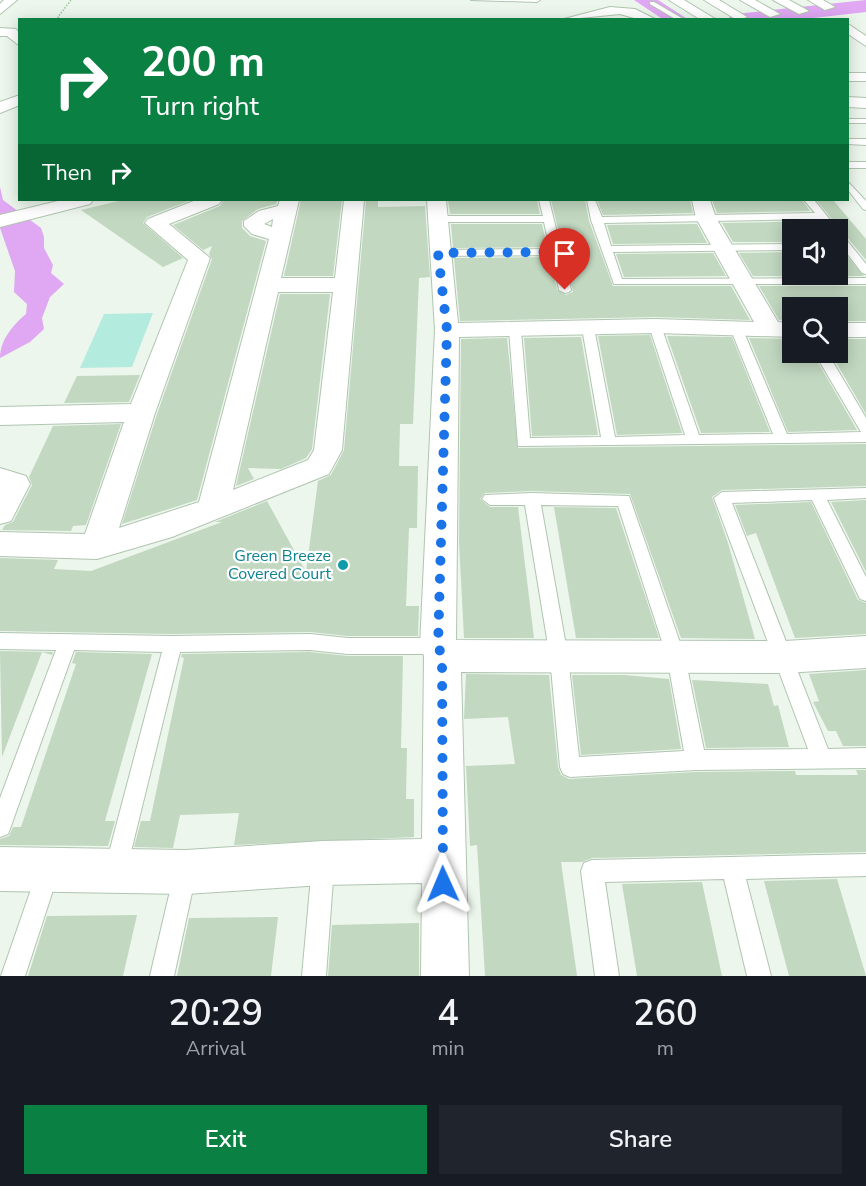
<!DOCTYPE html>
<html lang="en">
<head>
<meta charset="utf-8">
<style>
  :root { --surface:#171b24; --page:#20242c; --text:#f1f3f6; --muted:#9ea1a6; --accent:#0b8043 }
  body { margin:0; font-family:"Nunito Sans",sans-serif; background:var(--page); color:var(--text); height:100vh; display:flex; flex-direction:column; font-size:22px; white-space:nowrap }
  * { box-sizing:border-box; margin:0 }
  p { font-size:20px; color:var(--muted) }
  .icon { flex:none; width:33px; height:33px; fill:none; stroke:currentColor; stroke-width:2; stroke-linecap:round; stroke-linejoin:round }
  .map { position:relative; height:976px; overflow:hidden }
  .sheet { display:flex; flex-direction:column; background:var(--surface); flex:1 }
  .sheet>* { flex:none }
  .guide { position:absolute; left:18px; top:18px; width:831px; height:183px; border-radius:0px; box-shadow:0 3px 15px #0003; background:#0b8043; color:#fff; overflow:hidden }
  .fabs { position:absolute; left:782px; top:219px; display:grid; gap:12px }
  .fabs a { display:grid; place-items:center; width:66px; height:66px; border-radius:0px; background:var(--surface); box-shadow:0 3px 15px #0003; font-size:30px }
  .pin { position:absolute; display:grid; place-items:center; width:51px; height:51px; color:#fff; margin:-62px -26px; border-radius:50% 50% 50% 0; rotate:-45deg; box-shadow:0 0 6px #0007 }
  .pin .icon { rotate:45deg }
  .me { position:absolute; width:66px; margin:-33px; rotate:359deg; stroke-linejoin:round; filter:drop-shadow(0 0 4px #0008) }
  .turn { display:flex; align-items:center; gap:21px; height:126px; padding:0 24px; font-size:27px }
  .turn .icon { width:78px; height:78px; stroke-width:2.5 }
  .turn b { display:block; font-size:42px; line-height:51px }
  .then { display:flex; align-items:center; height:57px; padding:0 24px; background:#0003; gap:12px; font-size:22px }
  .eta { display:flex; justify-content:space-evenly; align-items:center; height:102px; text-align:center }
  .eta b { font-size:36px; font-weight:600; line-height:42px }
  .cta { display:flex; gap:12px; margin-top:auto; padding:12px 24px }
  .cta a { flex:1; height:69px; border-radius:0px; background:var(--accent); color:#fff; font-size:24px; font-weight:600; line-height:69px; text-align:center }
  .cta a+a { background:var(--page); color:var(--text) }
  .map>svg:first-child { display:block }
  .green { fill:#b4ebdf }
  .water { fill:#e0a7f3 }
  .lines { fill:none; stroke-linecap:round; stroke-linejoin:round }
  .river { fill:#e0a7f3; fill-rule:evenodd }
  .building { fill:#c2d8c0 }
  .lane-casing { stroke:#b0c5b0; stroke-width:2 }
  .street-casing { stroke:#b0c5b0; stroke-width:2 }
  .path { stroke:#9fc59e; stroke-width:1.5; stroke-dasharray:1.5 1.5; stroke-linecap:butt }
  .lane { fill:#fff; fill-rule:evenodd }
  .street { fill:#fff; fill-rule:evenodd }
  .route { stroke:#1a73e8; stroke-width:10; stroke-dasharray:0 18 }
  .culture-dot { fill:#0f9aa8; stroke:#fff; stroke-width:2 }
  .labels { text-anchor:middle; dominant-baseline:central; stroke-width:4.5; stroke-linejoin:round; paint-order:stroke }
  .culture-label { font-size:16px; fill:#0d838f; stroke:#fff; text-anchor:end }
</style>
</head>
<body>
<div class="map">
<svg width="866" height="976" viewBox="0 0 866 976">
  <rect width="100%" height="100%" fill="#ecf6ec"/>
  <path class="green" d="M153,313l-21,54 -52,1 24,-54z"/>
  <path class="water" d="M0,187l3,13 38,28 3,9v11l9,17 -2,8 13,11 -14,13 -8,21 2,11 -14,13 -30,16c0,-18 13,-33 26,-44l1,-10 -13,-12 1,-21 -15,-43z"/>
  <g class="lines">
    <g class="river">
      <path d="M634,0h24l31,20h-25z"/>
      <path d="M866,0v12l-70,8h-71l10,-6z"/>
    </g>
  </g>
  <g class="building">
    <path d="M123,200h68l-44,17 -4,6 40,35 -20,9 -82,-57z"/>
    <path d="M224,200h54l-2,4 -18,5 -16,12v7l8,8 16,5 -69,259 -75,24 35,-110 55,-155 -3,-5 3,-8 -9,4 -30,-25 47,-19z"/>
    <path d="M301,200h41l-9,76h-49z"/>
    <path d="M366,200h12v7l47,-1 5,71 -11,1 -6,146h-13l-1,42h19l-1,62h-8l-3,78h13l-1,30h-70l-38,-4 -137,2 -173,-3v-73l58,2 -4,9 37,2 131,-49h-7l52,-21 39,71 12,-91 13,-6 13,-25z"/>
    <path d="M448,200h89l3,14h-90z"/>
    <path d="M551,200h34l4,21 24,65h118l19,34 -95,-3 -195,4 -6,-63 96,-1 7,33 9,5 7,-3z"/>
    <path d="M597,200h93l3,13 -90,2z"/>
    <path d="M712,200h90l8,11 -93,2z"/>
    <path d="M816,200h17l33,39v21z"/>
    <path d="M819,221l6,9h-33v12h-59l-11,-19z"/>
    <path d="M451,224h91l5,23 -94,1z"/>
    <path d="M697,224l10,19 -94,1 -6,-19z"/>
    <path d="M837,244l27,32h-111l-14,-23 53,-1v22h45z"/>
    <path d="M713,253l13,23 -102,1 -8,-23z"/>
    <path d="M759,286h107v35h-29v-13h-45v13l-13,-1z"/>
    <path d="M280,294h50l-18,155 -6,9 -25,11 -33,-1 6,11 -18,7z"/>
    <path d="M650,335l32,98 -65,2 -19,-99z"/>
    <path d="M667,336l65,1 38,95 -69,1z"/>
    <path d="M581,337l17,98 -66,1 -8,-98z"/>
    <path d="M507,338l11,110 348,-4v42l-144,4 -10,7 16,46 27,96 -74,-1 -51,-144 -98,-3 -47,2 -5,6 10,8h28l16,131h-70l-5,-96 2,-203z"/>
    <path d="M749,338l43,1v13h20l45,78 -69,2z"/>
    <path d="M837,339h29v75l-36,-62h7z"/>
    <path d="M140,375l-11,27 -65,1 13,-27z"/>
    <path d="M121,424l-35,101 -13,1 -2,5 -69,-1 3,-5 8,-3 19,-37 -3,-8 24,-51z"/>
    <path d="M866,500v72l-35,-70z"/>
    <path d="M811,502l47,98 8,3v31l-71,4 -39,-105 -9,3 -12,-31z"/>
    <path d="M554,507l62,1 43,130h-83z"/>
    <path d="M0,651l53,1 -1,3 -10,-3 -40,105z"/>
    <path d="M76,652l76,2 -47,167h10l-7,25 -108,-1v-6l9,-3 4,-9h8l55,-163 -4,-1z"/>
    <path d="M310,652l38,4h55l-2,92h6l-1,51h8v38l-180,8 5,-32 -59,2 -7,33 -39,-1 7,-26h9l34,-163 -3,-1 1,-3z"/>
    <path d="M866,670v76h-23l-7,-15h-8l-15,-29 6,-1 -10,-27z"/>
    <path d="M466,674l83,1 9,92 3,8 8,4 127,-7 99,-1 1,4h62l-2,-5h10v82l-274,6 -10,4h-21l16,114h-92l-8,-131 -7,1 -4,-80 49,-2 -7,-47 -44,2z"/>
    <path d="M572,675h52l45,4 12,70 -100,6z"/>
    <path d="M692,680l76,4 6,22 4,-1 11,42 -83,1z"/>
    <path d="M837,879l29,97h-77l-25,-95z"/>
    <path d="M702,882l20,94h-85l-15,-92z"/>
    <path d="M137,915l-14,61h-95l19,-60z"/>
    <path d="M278,917l-7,59h-94l12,-58z"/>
    <path d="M419,923v53h-91l4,-51z"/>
  </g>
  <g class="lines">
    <g class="lane-casing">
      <g id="lane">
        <path d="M471,0h69l-3,2z"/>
        <path d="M650,2h4l31,18h-8l-27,-16z"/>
        <rect x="848" y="119" width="18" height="4"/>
        <path d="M848,139h18v6l-18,-1z"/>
        <rect x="848" y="162" width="18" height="6"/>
        <path d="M848,182l18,19v9l-3,-1 -15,-19z"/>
        <path d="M539,200h10l22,90 -2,2 -4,1 -6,-3 -7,-35 -114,1 -5,-3 5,-3 112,-1 -6,-27h-106l-5,-3 5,-3h105z"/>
        <path d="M587,200h8l7,17 213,-4 -11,-13h10l52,64v10l-4,-1 -25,-33v-10h-9l-8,-11 -216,4 7,23 181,-2v6l-179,2 9,27 244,-1v6h-252l-23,-64z"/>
        <path d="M655,322l6,4 38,109 74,-1 -42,-104 6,-4 6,4 44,104 74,-2 -47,-80h13l39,66v24l-348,4 -9,-116 6,-4 6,4 9,108 71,-1 -19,-109 6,-4 6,4 21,109 70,-2 -36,-109z"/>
        <path d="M866,488v10l-39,2 39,77v24l-6,-2 -48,-99 -80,3 96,246 38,-1v20l-170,2 -126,7 -7,-3 -3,-7 -10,-110 -25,-152h-35l-8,-6 3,-4 47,-2 97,3 56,161 19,93 104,-1 -94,-251 8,-6zM541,505l77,1 49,151 17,94 -105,6 -11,-100z"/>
        <path d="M0,633l173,3 137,-2 38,4h90l6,3 3,5 -3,5 -6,3h-90l-38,-4 -130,2 -53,216 -3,8 -8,3 -8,-3 -3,-8 57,-216 -88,-2 -63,176 -3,8 -8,3v-39l56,-148 -56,-1z"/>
        <path d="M866,854v22l-120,3 25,97h-24l-23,-97 -119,3 14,94h-24l-14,-105 3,-8 8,-3z"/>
        <path d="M323,855l8,3 3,8 -8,110h-24l10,-110 3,-8z"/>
        <path d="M48,861l8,3 3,8 -34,104h-24l36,-104 3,-8z"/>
        <path d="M185,863l8,3 3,8 -22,102h-24l24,-102 3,-8z"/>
      </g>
    </g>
    <g class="street-casing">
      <g id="street">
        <path d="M4,0h13l-17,14v-10z"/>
        <path d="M669,0h15l33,20h-16z"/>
        <path d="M704,0h15l28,17 -10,3z"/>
        <path d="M740,0h15l25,14 -10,3z"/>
        <path d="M773,0h16l20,11 -10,3z"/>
        <path d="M808,0h15l12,7 -10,3z"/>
        <path d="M610,7l25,2 22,11h-16l-21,-6 -60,6z"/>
        <path d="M848,24l18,12v10l-18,-12z"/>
        <path d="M0,28l16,1 4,5v12l-13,-10h-7z"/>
        <rect x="848" y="73" width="18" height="8"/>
        <path d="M20,95v10l-20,8v-11z"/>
        <path d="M848,97l18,1v10l-18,-1z"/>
        <path d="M62,200h31l-3,4 -90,23v-12z"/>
        <path d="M196,200h26l-3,4 -50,20 41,34 -55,155 -36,115 80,-26 70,-263 -17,-5 -8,-8v-5l15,-10 19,-5 2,-6h19l-18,78h54l9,-78h20l-22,250 -13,24 -157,63 -75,22 -97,-3v-24l85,2 39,-112 -124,3v-18l131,-3 57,-144 -43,-37 3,-4zM273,219l-1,8 -8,-3zM278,292h55l-19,158 -6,10 -75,30z"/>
        <path d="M427,200h19l12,123 197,-4 99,3 -58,-104 -4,-18h18l6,18 62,104 14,1v14l-137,-4 -196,4 -3,303 329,1 81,-5v32l-81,5 -324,-1 8,304h-48l1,-93 -99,2 -137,9 -186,-3v-44l186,3 137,-9 99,-2 2,-183 -4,-10 15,-316z"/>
        <rect x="837" y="323" width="29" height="14"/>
        <path d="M0,468l26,8 4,8 -19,37 -11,3z"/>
      </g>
    </g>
    <path class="path" d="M61,20l-3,-3 13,-17"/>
    <use href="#lane" class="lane"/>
    <use href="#street" class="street"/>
  </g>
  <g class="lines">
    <path class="route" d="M443,884l-1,-228 -4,-10 9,-316 -9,-77 120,-1 7,38"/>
  </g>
  <circle class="culture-dot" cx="343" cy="565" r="6"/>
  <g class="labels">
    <g class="culture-label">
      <text x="331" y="556">Green Breeze<tspan x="331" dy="18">Covered Court</tspan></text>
    </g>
  </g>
</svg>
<div class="fabs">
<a><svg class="icon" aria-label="sound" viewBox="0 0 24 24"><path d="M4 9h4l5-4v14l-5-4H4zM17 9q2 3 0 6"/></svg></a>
<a><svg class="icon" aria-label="search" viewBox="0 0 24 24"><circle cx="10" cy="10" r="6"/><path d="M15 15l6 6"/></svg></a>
</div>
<div class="pin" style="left:565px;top:290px;background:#d93025"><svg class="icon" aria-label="arrive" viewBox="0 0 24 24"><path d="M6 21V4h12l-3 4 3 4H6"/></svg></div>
<svg class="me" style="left:443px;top:884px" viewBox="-20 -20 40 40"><path d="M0-17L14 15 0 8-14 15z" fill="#1a73e8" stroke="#fff" stroke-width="4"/></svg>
<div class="guide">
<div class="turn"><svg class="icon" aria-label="right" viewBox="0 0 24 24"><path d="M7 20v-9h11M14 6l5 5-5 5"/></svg><div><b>200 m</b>Turn right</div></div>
<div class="then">Then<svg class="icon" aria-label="right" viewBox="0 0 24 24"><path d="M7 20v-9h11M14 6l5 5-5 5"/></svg></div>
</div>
</div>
<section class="sheet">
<div class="eta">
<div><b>20:29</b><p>Arrival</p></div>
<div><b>4</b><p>min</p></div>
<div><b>260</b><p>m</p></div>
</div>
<div class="cta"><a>Exit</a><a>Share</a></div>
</section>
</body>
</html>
